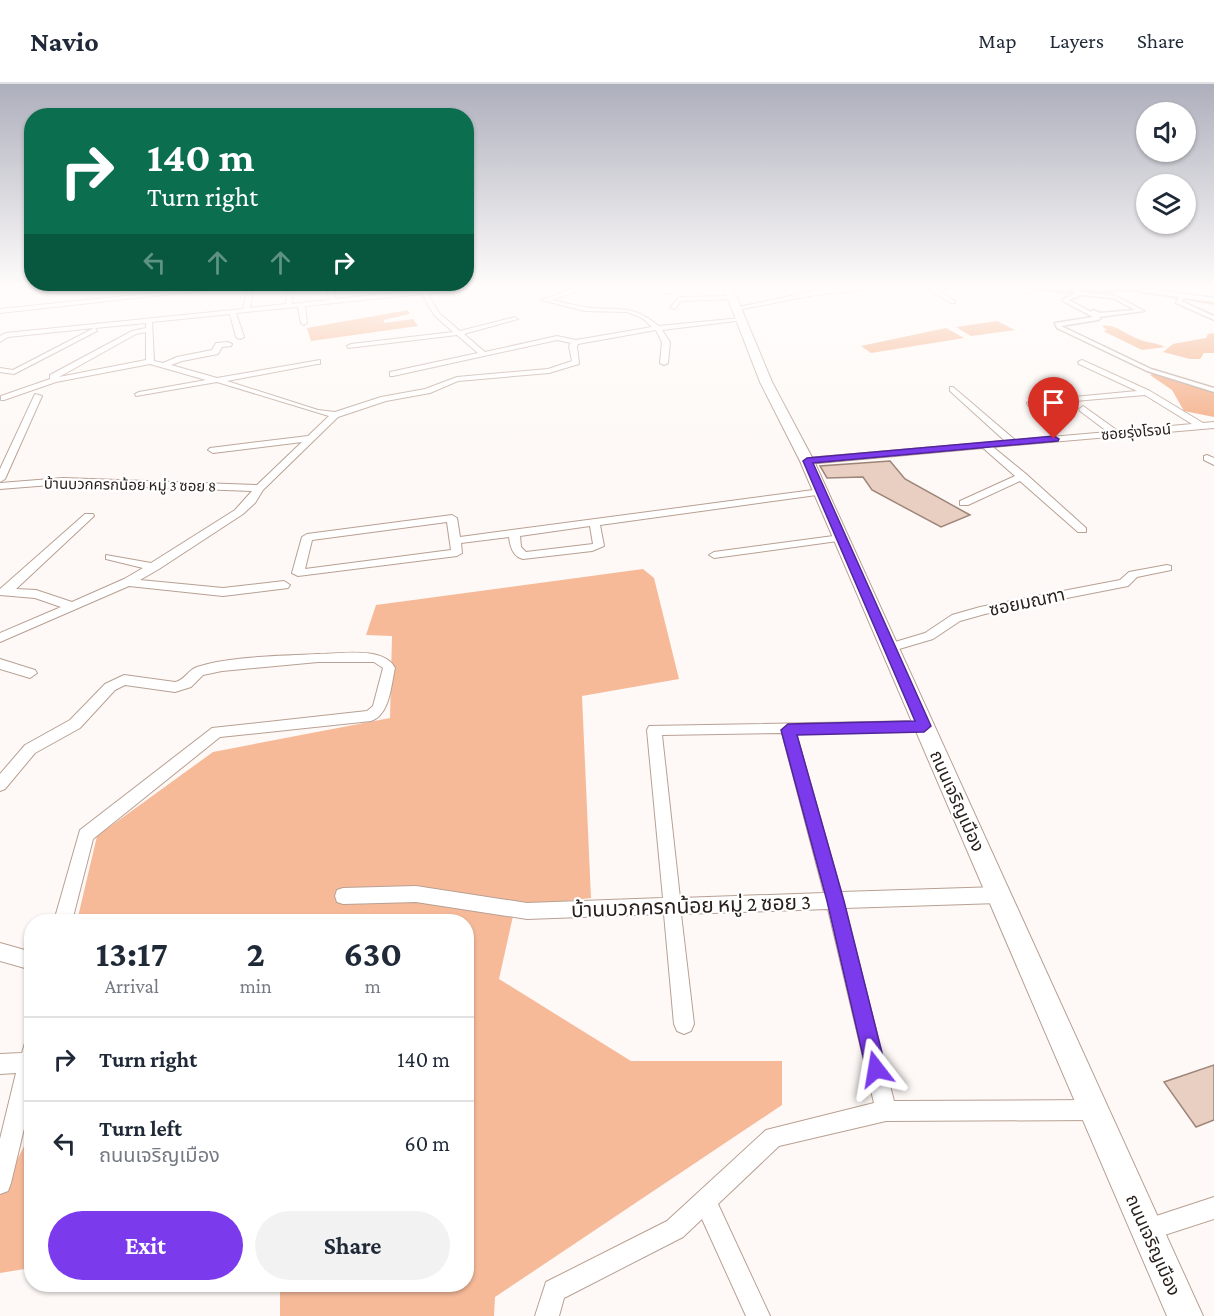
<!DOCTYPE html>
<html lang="en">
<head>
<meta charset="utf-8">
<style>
  :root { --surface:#fff; --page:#f2f2f3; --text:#1f2937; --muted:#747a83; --line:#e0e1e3; --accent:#7c3aed }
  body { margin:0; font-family:"Crimson Pro","Noto Sans Thai",serif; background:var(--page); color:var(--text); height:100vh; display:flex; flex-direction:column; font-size:22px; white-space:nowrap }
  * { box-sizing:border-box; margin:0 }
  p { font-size:20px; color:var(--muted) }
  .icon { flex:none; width:33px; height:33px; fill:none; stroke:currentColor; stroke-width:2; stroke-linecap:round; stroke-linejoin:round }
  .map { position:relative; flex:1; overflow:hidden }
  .details { position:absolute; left:24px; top:830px; width:450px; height:378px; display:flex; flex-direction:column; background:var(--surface); border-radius:24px; box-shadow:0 2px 4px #0004 }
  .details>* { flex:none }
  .banner { position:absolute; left:24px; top:24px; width:450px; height:183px; border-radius:24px; box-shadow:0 2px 4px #0004; background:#0b6e4f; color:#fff; overflow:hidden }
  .fabs { position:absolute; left:1136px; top:18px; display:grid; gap:12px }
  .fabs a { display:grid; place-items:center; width:60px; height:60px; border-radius:50%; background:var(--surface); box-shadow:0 2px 4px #0004; font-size:30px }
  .pin { position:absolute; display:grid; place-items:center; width:51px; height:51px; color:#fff; margin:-62px -26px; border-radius:50% 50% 50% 0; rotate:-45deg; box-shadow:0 0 6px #0007 }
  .pin .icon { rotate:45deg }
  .me { position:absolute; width:66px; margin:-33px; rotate:346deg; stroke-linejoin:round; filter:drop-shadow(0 0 4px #0008) }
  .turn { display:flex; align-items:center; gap:21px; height:126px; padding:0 24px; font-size:27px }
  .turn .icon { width:78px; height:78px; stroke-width:2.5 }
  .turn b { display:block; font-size:42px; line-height:51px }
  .lanes { display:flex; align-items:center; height:57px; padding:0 24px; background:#0003; justify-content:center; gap:30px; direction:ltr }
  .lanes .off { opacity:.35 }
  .eta { display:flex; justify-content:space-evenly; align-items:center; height:102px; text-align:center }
  .eta b { font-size:36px; font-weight:700; line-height:42px }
  .action { display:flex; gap:12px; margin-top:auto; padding:12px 24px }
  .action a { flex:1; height:69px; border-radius:36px; background:var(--accent); color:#fff; font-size:24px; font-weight:700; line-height:69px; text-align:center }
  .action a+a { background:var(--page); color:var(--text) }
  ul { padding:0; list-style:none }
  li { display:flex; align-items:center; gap:18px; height:84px; padding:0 24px; border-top:2px solid var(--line) }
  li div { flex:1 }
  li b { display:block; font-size:22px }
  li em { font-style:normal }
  header { display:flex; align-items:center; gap:36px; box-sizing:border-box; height:84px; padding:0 30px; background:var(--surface); border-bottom:2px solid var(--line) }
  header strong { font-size:28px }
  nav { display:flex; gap:33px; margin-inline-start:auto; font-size:21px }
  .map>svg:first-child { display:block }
  .green { fill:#f6ba99 }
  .forest { fill:#f3a579 }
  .water { fill:#f4a77a }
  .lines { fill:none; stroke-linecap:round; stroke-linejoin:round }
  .canal { fill:#f4a77a; fill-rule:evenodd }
  .building { fill:#e8cfc1; stroke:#9d8679; stroke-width:1.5 }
  .pedestrian-casing { stroke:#b8a093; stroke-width:3 }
  .minor-casing { stroke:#b8a093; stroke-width:2 }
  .secondary-casing { stroke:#b8a093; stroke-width:2 }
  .pedestrian { fill:#fff; fill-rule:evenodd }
  .minor { fill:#fff; fill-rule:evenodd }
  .secondary { fill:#fff; fill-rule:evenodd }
  .route { fill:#7c3aed; stroke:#51269a; stroke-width:1.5 }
  .labels { text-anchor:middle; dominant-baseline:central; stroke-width:4.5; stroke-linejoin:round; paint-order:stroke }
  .far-street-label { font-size:15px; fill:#2a211c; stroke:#fff }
  .street-label { font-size:18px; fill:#2a211c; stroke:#fff }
  .near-street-label { font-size:21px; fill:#2a211c; stroke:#fff }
</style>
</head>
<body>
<header>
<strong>Navio</strong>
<nav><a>Map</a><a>Layers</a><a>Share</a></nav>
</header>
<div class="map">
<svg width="1214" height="1232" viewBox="0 0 1214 1232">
  <rect width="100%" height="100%" fill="#fef9f6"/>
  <g class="green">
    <path d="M643,485l11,9 25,101 -97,17 9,202 -76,9 -16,72 132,82h151v44l-287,192 -1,19h-214v-32h186v-363h-389l20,-85 116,-84 177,-34 2,-82 -26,-1 10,-30z"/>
    <path d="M31,1031v153l-31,5v-79l24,-48z"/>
  </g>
  <path class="forest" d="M1153,290l61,18v25l-30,-6 -12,-21 -22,-15z"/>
  <g class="water">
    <path d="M408,226l2,4 -27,6 2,3 28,-4 5,7 -107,15 -4,-13z"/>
    <path d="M997,237l18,9 -44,6 -15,-9z"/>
    <path d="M1102,242c13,-3 24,9 36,13 9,4 17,3 27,8l-23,3 -39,-19 4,-1z"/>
    <path d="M946,244l18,10 -93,15 -10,-7z"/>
    <path d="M1214,249v20h-10l-4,6h-10l-27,-7 10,-8 33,-6 2,-4z"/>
  </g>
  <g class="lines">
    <path class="canal" d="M1005,202l59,4 69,-2 81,13v4l-81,-13 -69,2z"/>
  </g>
  <g class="building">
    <path d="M890,377l15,18 65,36 -29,12 -69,-37 -9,-13 -36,1 -7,-12z"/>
    <path d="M1214,981v55l-18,7 -32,-45z"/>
  </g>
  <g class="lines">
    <g class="pedestrian-casing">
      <g id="pedestrian">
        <path d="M1065,202h6l10,6 35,4 28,15 -45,6 2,1 -3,2 -37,6 90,43 63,19v4l-67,-21 -90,-43 -2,-5 38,-6 -30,-16v-2l13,-6zM1081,211l32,3 22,12 -35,3 -7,-3 -2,2 -22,-12z"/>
        <path d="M1129,202l85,12v4l-30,-4 -3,3 33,15v4l-38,-17 3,-6 -35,-5z"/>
      </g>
    </g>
    <g class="minor-casing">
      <g id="minor">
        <path d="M0,202h28l-28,4z"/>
        <path d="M221,202h22l-243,27v-4z"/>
        <path d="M248,202h6l-4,22 36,-4 1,-18h6l-1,18 37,-4 -2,-14h6l2,13 122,-13 1,4 -30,4 11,19 21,18 55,-14 3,2 -54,15 21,18 72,-16 19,4 76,-13 -10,-9 -15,-6 -42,-1 -44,-11 41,-14h10l-40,14c10,2 21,5 32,7 34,5 45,-5 75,19l82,-8 3,2 -82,10 8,12 -2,21 -4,2 -4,-2 2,-21 -6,-12 -78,14 -1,2 2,18 -30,9 -91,8 -28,12 -44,8 -48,16 -75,73 -8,13 -12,11 -84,55 -19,11 83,8 61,-7 6,4 -2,3 -65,8 -94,-10 -129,56v-9l61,-26 -26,-9 -35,-3v-6l85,-75h8l1,2 -78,73 20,1 36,12 52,-23 19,-11 -37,-9v-4l45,8 84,-53 17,-19 -189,-7 -63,5v-6l63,-5 194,7 45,-43 -89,11 -5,-3 2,-2 98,-12 21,-20 -112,-34 -81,14 -1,-2 4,-2 67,-12 -56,-16 -94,18 -52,18h-3v-4l49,-17v-4l82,-44 14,-3v-5l-51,5 2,3 -83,43 -14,-2v-4l13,2 81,-42 -86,9 -8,5v-6l6,-3 237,-24zM422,210l12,21 19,17 -102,12 -4,2 1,2 109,-13 21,18 -88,19v4h3l164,-36 14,3 -2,3 3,15 -24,8 -91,8 -32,12 -44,8 -46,15 -17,-2 -91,-29 90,-17h3v-4l-103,18 -46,-13 11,-4 36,-7 4,-7 9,-1 1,-2 -4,-2 -12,1 -4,7 -35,7 -14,6 -9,-2 -2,-39 78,-8 6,23 4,2 4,-2 -8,-24 62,-6 3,16 3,2 3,-2 -2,-17zM146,248v28l-87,17 77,-43z"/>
        <path d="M651,202h8l13,7 -5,1z"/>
        <path d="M941,202h20l-24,4 18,11v2h-4l-23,-14z"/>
        <path d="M1000,202h23l9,6 -3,2 -10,-5z"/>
        <path d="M861,203l2,3 -49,5 -77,15 -3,-2 80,-17z"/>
        <path d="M733,212l2,3 -54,2 -6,8 -5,-1 9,-11z"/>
        <path d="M1082,276l68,31 53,32 11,-1v6l-221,19 33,27 60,54v4h-8l-58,-51 -52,24h-8v-4l55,-25 -32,-28 -176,16 -5,-3 5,-3 198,-17 -55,-50v-4h3l62,53 93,-8 -28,-21 -1,-2 4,-3 35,25 74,-7 -47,-29 -117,10 -1,-2 4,-2 106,-10 -58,-27 -1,-2z"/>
        <path d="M35,310l7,2 -37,83 -5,3v-13z"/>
        <path d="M1207,371l7,3v7l-10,-5v-4z"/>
        <path d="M821,405l5,3 -2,2 -224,31 4,21 -12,5 -69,8c-10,-2 -13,-13 -14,-22l-48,6 1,10 -5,3 -159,20 -6,-3 10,-36 5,-3 145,-19 5,3 3,19zM447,438l4,28 -146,19 7,-29zM590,442l3,18 -67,8 -5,-5 -1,-11z"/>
        <path d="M841,451l5,3 -1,2 -131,18 -5,-3 5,-3z"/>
        <path d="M1167,481l4,1v4l-34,7 -9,9 -143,28 -25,7 -27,18 -44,13 -6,-4 2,-3 40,-12 27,-18 28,-8 140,-27 9,-8z"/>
        <path d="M318,570c22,0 66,-8 77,14 -4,17 -5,47 -24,53l-151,16 -127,102 -21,82h-18l26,-91 132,-102 155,-17 6,-5 10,-38 -9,-6h-56l-96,9 -19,4 -12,12 -16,5 -50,-7 -10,5 -35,38 -45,25 -30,36 -5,2v-17l25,-29 45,-25 35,-36 19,-9 51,7c10,-2 13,-12 22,-15 32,-11 87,-11 121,-13z"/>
        <path d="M0,575l35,11 2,3 -7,5 -30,-9z"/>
        <path d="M924,637l5,1 2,4 -2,4 -5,1 -128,2 45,159 157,-5 6,2 2,6 -2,6 -6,2 -153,5 49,193 200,-1 7,3 3,7 -3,7 -7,3 -208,1 -107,25 -61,58 52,112h-24l-44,-97 -19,18 -119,61 -5,18h-24l11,-34 121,-61 99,-91 108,-27 -46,-194 -147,5 13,110 -3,7 -7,3 -7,-3 -3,-7 -10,-110 -137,5 -111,-17 -73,2 -6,-2 -2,-6 2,-6 6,-2 73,-2 111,17 136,-5 -16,-168 2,-4zM782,649l42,160 -144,5 -18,-163z"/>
        <path d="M0,859l32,9v18l-32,-9z"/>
        <path d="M32,956v55l-21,88 -3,8 -8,3v-55l16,-66 -16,1v-20l22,-1 3,-10z"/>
        <path d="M1214,1113v22l-68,22 -8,-3 -3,-8 3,-8z"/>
      </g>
    </g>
    <g class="secondary-casing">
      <path id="secondary" d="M723,202h9l40,96 42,79 389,855h-36l-367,-855 -40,-79z"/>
    </g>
    <use href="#pedestrian" class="pedestrian"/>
    <use href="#minor" class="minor"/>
    <use href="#secondary" class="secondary"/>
  </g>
  <linearGradient id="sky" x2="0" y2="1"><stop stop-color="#adafbc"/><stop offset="0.54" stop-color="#fffcfb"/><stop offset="1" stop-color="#fffcfb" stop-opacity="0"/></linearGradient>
  <rect width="1214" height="375" fill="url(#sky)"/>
  <path class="route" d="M1054,352l5,3 -1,2 -245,22 118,263 -7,6 -127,3 47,166 42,168 -3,7 -7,3 -7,-3 -3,-7 -39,-168 -46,-171 7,-6 127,-3 -112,-260 4,-3z"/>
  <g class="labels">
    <g class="far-street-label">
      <text transform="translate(1136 348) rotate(-5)">ซอยรุ่งโรจน์</text>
      <text transform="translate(130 401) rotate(1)">บ้านบวกครกน้อย หมู่ 3 ซอย 8</text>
    </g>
    <g class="street-label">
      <text transform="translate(1027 518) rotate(-12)">ซอยมณฑา</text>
      <text transform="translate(957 717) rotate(66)">ถนนเจริญเมือง</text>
      <text transform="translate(1153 1161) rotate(66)">ถนนเจริญเมือง</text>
    </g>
    <g class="near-street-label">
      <text transform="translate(691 822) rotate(-2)">บ้านบวกครกน้อย หมู่ 2 ซอย 3</text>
    </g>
  </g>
</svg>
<div class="fabs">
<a><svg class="icon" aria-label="sound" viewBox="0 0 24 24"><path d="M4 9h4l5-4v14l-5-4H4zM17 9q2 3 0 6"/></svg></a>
<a><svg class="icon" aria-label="layers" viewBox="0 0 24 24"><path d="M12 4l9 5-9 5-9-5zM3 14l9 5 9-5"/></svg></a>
</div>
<div class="pin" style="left:1054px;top:355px;background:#d93025"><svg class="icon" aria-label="arrive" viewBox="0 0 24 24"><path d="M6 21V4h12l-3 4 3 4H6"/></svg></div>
<svg class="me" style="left:876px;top:985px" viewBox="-20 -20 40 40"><path d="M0-17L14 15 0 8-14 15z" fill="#7c3aed" stroke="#fff" stroke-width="4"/></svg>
<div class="banner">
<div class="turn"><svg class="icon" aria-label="right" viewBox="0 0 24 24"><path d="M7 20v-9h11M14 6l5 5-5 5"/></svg><div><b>140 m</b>Turn right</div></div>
<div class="lanes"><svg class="icon off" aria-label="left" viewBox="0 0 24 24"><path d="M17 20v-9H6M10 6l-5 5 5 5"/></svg><svg class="icon off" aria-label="ahead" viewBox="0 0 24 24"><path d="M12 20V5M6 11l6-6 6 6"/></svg><svg class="icon off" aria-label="ahead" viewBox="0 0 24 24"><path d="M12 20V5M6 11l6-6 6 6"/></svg><svg class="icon" aria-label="right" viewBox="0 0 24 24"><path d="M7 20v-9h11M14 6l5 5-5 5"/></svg></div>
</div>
<section class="details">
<div class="eta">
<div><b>13:17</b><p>Arrival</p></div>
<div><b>2</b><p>min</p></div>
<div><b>630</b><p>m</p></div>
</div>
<ul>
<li><svg class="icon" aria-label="right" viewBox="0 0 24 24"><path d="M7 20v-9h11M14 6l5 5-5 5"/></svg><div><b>Turn right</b></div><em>140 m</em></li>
<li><svg class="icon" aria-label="left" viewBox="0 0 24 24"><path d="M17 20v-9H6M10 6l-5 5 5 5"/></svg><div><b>Turn left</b><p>ถนนเจริญเมือง</p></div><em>60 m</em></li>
</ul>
<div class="action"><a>Exit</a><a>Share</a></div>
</section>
</div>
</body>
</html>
